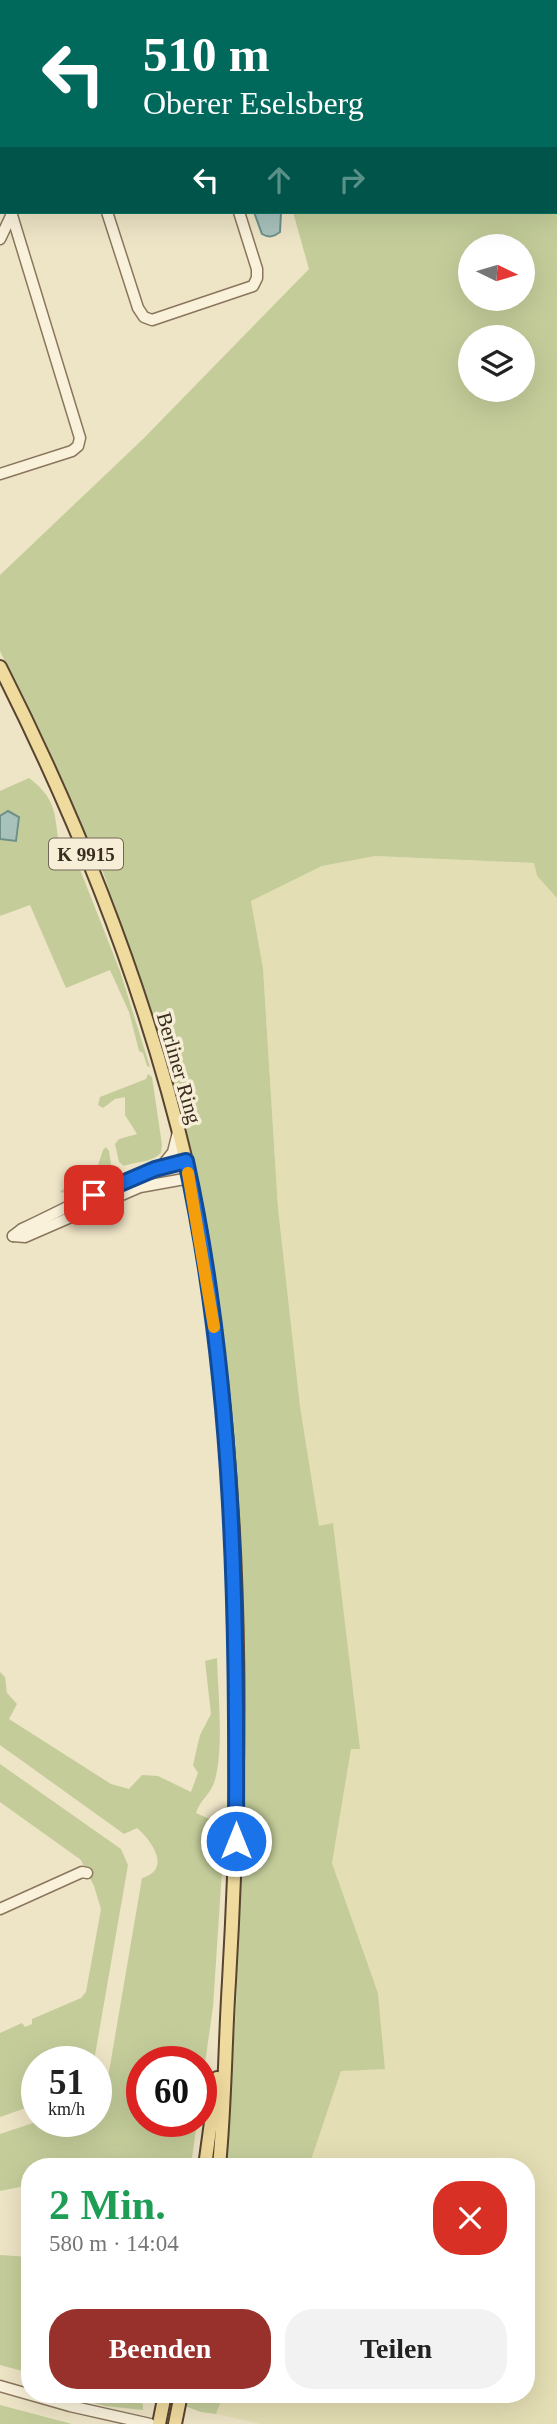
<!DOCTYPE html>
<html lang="de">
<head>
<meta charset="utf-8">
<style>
  :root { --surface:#fff; --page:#f2f2f2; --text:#222; --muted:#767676; --accent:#98302c }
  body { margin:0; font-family:Georgia,serif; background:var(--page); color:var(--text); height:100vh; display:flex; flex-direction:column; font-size:26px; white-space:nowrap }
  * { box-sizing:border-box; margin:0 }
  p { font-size:23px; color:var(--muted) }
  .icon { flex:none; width:38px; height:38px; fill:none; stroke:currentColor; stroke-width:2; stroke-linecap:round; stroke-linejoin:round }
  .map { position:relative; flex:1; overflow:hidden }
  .panel { position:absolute; left:21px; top:2158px; width:514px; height:245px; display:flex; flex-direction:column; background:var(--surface); border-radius:28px; box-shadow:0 7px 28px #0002 }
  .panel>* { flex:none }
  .banner { position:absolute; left:0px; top:0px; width:558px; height:214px; box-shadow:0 7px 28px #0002; background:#00695c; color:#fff; overflow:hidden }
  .needle { width:46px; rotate:95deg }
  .controls { position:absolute; left:458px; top:234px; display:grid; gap:14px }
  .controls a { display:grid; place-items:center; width:77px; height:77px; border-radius:50%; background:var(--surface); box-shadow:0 7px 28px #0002; font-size:35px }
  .speed { position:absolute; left:21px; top:2046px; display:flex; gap:14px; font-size:35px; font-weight:700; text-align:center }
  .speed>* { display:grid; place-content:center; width:91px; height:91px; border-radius:50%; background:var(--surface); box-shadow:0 7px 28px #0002; line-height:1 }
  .speed small { font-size:18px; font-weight:400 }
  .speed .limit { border:10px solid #d22; background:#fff; color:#111 }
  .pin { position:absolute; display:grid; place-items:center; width:60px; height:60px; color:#fff; margin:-30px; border-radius:14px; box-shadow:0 4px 10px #0006 }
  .me { position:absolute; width:77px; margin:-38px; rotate:0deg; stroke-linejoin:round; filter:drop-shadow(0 0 5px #0008) }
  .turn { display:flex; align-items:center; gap:24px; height:147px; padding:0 28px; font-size:32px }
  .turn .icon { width:91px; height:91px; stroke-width:2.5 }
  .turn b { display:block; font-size:49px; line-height:60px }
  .lanes { display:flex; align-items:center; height:66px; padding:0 28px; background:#0003; justify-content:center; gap:35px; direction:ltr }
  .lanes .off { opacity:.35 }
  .round { display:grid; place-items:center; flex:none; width:74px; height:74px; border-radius:28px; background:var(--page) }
  .summary { display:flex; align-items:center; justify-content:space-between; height:119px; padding:0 28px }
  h1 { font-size:42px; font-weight:800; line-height:52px; color:#1e9e55 }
  .cta { display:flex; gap:14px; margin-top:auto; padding:14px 28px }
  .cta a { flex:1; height:80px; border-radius:28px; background:var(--accent); color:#fff; font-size:28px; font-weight:800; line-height:80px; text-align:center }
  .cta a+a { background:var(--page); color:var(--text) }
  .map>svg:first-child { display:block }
  .farmland { fill:#e4deb4 }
  .green { fill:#c4cd9a; fill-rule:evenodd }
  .water { fill:#a8c2bb; stroke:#6e9089; stroke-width:2 }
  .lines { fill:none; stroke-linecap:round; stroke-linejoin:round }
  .minor-casing { stroke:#8a765c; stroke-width:13 }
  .major-casing { stroke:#584430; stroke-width:16 }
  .minor { stroke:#f9f1da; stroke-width:10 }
  .major { stroke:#f0db9f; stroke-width:12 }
  .route-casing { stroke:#114b97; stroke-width:18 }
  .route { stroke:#1a73e8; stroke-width:12 }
  .slow { stroke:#f59e0b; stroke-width:12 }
  .labels { text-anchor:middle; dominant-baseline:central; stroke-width:7; stroke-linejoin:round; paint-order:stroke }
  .shield { fill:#f6eed6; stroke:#726756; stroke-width:2 }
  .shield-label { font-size:19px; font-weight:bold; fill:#3a2d1f }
  .street-label { font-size:21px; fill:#3a2d1f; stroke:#f6eed6 }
</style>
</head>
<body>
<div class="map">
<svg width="557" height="2424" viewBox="0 0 557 2424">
  <rect width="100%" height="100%" fill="#eee4c6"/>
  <path class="farmland" d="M375,856l159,7 3,13 20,22v1526h-296l-45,-10 8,-20h303v-228h-218l32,-95 44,-3 -7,-75 -46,-130 19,-114h8l-26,-226 -14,4 -19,-121 -22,-198 -15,-240 -12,-67 71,-35z"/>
  <g class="green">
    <path d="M233,0h324v898l-20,-22 -3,-13 -159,-7 -53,10 -71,35 12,67 15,240 22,198 19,120 14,-3 27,226h-9l-19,114 46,130 7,76 -44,2 -32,95h-84l11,-158 8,-303 -5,-154 -7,-125 -12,-127 -29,-144 -27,-109 -61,-174 -103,-221v-76l143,-136 166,-170 -16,-57h263v-210zM471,247h52v52h-52zM471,338h52v52h-52z"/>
    <path d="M29,778c32,24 24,41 32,76 2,6 4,11 6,16l12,-3 41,104 30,96 -3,-1 -4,-13 -4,-2 -10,-39 -19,-42 -44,18 -36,-83 -30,11v-125z"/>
    <path d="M148,1074l4,3 10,68 -1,8c-10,10 -24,8 -37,13l-5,-4 -4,-18 4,-5 18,-5 -12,-19v-18l-10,2 -12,9 -5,-3 2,-8 46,-18z"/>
    <path d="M106,1147l3,4 3,19 -50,23 -2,-2 35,-17 8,-24z"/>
    <path d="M217,1658c1,36 7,88 -2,122 -4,14 -15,20 -19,33l29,13 -12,181 -12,84v-29h-59v59h55l-6,45h-161v19l-30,6v-57l39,-13h57v-6l7,-8 39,-229c30,-9 10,-37 -5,-50l-13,6 -124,-89v-73l5,5 2,16 10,11 -8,15 102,65 18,5 13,-14 16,1 33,16 7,-19 -5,-8 7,-30 11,-21 -6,-53z"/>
    <path d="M0,1764l121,85 7,16 -34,196 -57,1v42l-37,13v-84l22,-10 3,4 7,-3v-5l49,-21 5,-6 15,-83 -7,-23 -13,-26 -81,-58z"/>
    <path d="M0,2255l30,2v116l-30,-8z"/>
    <path d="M60,2394l24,6 54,2 5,2v6l-38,-4z"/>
    <path d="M187,2394h37l-8,20 -15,-2 -16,-6z"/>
    <path d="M0,2405l72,19h-72z"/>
  </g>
  <g class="water">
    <path d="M254,212h27l-1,20c-7,5 -11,6 -18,2z"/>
    <path d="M8,811l11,6 -3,24 -16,-2v-23z"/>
  </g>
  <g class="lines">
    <g class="minor-casing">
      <g id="minor">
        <path d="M36,0v2"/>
        <path d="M172,0l1,2"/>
        <path d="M110,2v-2"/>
        <path d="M0,158l2,5"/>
        <path d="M0,206l2,-2"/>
        <path d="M107,212l31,96 6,9 8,3 101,-34 4,-8v-9l-18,-57"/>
        <path d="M0,239l11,-23"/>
        <path d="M0,474l72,-23 6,-5 2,-8 -69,-226"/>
        <path d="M161,1167l12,-15 5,-20"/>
        <path d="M13,1236l9,-7c53,-25 106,-55 164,-68"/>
        <path d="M13,1236l12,1 115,-50 50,-9"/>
        <path d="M0,1909l82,-37 5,1"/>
        <path d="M0,2386l70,20 80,18"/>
      </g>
    </g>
    <g class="major-casing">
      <g id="major">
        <path d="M0,667c80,158 146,325 187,498 14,60 22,122 30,183 26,210 24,423 12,633 -4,62 -4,124 -10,185"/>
        <path d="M205,2166l12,-88"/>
        <path d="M159,2424l6,-30"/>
        <path d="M175,2424l6,-30"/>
      </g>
    </g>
    <use href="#minor" class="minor"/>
    <use href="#major" class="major"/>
  </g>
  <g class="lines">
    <g class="route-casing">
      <path id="route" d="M94,1195l61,-26 31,-8c49,224 51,452 50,680"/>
    </g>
    <use href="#route" class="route"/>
    <path class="slow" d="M188,1173l26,154"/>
  </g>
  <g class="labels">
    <rect class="shield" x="49" y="838.5" width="74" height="31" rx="5"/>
    <g class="shield-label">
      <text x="86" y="854">K 9915</text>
    </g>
    <g class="street-label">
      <text transform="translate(179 1068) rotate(74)">Berliner Ring</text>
    </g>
  </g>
</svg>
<div class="controls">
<a><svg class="needle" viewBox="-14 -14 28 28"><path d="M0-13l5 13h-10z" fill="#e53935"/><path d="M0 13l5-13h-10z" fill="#767676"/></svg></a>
<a><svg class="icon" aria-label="layers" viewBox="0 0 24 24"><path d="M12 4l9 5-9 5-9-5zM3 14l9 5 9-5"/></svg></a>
</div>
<div class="speed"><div>51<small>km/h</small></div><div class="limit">60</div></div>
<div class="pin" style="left:94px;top:1195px;background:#d93025"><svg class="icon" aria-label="arrive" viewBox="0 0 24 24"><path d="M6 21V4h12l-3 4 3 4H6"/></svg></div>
<svg class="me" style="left:236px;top:1841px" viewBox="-20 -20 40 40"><circle r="17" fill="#1a73e8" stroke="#fff" stroke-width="3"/><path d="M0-11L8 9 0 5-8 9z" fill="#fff"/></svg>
<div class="banner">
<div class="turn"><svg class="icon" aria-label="left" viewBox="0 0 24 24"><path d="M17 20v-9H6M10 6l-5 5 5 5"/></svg><div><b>510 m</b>Oberer Eselsberg</div></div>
<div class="lanes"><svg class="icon" aria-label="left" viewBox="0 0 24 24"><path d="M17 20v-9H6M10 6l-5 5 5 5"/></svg><svg class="icon off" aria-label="ahead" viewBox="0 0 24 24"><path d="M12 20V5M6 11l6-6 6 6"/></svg><svg class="icon off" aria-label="right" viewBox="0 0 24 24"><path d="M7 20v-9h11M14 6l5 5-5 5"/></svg></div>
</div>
<section class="panel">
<div class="summary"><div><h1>2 Min.</h1><p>580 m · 14:04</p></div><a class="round" style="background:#d93025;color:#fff"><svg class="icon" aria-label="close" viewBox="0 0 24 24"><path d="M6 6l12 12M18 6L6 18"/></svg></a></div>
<div class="cta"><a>Beenden</a><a>Teilen</a></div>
</section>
</div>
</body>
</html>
